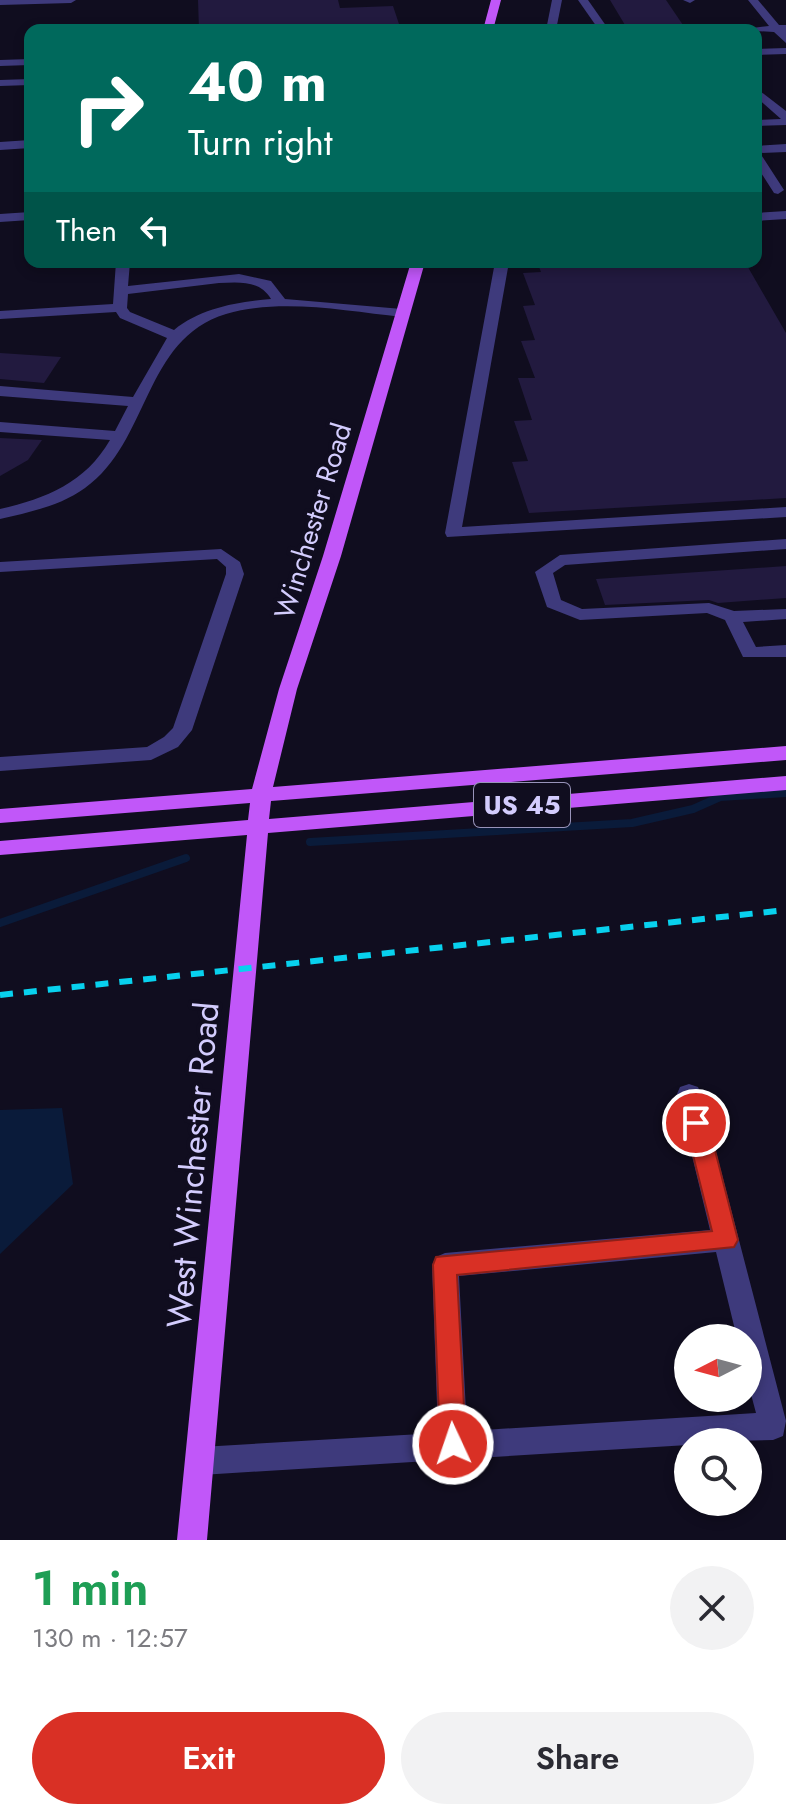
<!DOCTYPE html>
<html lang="en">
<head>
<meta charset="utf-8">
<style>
  :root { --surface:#fff; --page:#f2f2f3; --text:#2b2b33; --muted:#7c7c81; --accent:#d93025 }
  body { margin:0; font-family:Jost,sans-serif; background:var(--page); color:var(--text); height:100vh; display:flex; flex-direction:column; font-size:30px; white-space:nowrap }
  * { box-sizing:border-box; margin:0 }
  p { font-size:26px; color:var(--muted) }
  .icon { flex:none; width:44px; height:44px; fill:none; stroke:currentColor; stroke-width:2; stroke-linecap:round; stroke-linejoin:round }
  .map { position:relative; height:1540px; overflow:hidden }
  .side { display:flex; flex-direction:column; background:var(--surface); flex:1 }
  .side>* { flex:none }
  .guide { position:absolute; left:24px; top:24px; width:738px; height:244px; border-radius:16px; box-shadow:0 4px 12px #0003; background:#00695c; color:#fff; overflow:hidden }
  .needle { width:52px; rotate:264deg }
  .buttons { position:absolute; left:674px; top:1324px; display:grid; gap:16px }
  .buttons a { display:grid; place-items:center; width:88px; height:88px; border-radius:50%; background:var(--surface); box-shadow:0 4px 12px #0003; font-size:40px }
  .pin { position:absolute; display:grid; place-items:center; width:68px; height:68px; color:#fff; margin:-34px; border:4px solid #fff; border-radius:50%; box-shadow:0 2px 8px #0007 }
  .me { position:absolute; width:88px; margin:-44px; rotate:357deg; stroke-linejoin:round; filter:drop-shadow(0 0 6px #0008) }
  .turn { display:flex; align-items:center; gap:28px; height:168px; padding:0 32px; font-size:36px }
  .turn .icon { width:104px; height:104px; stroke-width:2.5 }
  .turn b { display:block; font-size:56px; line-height:68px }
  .then { display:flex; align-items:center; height:76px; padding:0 32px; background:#0003; gap:16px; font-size:30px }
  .round { display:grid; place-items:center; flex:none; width:84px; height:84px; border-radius:42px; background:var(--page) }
  .overview { display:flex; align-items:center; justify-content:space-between; height:136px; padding:0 32px }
  h1 { font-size:48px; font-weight:600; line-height:60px; color:#1e9e55 }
  .action { display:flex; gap:16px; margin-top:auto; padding:16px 32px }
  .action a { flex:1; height:92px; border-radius:48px; background:var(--accent); color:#fff; font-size:32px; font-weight:600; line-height:92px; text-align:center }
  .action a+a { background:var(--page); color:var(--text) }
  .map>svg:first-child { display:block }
  .water { fill:#0a1b3a }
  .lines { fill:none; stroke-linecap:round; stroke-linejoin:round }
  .stream { stroke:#0a1b3a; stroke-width:8 }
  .building { fill:#221a3f }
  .minor { fill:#3e3a7c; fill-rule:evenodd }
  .major { fill:#c157f9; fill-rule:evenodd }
  .rail { stroke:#08d1ee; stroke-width:6; stroke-dasharray:13 11; stroke-linecap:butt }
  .route { fill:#d93025; stroke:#8d1f18; stroke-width:2 }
  .labels { text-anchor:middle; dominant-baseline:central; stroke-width:8; stroke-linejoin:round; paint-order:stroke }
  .shield { fill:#100d1f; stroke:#9893ba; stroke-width:2 }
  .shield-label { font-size:26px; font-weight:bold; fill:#d3ccfd }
  .street-label { font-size:28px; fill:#d3ccfd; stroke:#100d1f }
  .near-street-label { font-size:34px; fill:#d3ccfd; stroke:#100d1f }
</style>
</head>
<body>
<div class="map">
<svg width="786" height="1540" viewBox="0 0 786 1540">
  <rect width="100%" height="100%" fill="#100d1f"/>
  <path class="water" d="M62,1108l11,76 -73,70v-144z"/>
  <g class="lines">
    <g class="stream">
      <path d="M310,842l322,-19 61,-14 27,-12 66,-4"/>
      <path d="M0,923l186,-65"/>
    </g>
  </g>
  <g class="building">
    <path d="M198,0h140l2,8 53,-2 8,24h-202z"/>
    <path d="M610,0h56l19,28 -57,2z"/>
    <path d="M537,262h208l41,71v165l-257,15 -17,-51 16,-1 -14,-40 18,-1 -14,-42h17l-14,-37 14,-1 -12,-34 12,-1 -12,-32 18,-1z"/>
    <path d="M0,353l61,4 -17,26 -44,-4z"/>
    <path d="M0,438l42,2 -14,20 -28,16z"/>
    <path d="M786,566v32l-68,5 -9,-3 -104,5 -9,-26z"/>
  </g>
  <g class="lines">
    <g class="minor">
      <path d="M0,0h76l-5,3 -71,2z"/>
      <path d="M552,0h10l-6,30h-10z"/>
      <path d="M578,0h10l21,30h-10z"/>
      <path d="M683,0h12l-5,3z"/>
      <path d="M748,0h10l21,25h7v18l-12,-11 -38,-2 33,-4z"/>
      <path d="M786,48v6l-30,1v-6z"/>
      <path d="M30,59v6l-30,1v-6z"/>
      <path d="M30,79v6l-30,1v-6z"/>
      <path d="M756,88l30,23v14l-30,1v-6l25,-1 -25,-22z"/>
      <path d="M30,140v8l-30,2v-8z"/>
      <path d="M786,144v8l-26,1 24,37 -6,4 -4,-1 -18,-28v-19z"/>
      <path d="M786,211v8l-30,2v-8z"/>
      <path d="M30,212v8l-30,2v-8z"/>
      <path d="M116,262h14l-2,24 111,-12 32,7 14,18 117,10 7,4 -7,4c-57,-6 -120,-19 -176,-3 -83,25 -76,128 -141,174 -25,18 -55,24 -85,31v-10c47,-11 85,-26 110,-69l-110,-8v-10l115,9 13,-25 -128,-10v-10l133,11 34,-59 -47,-20 -4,-6 -116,7v-8l113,-7zM219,283c20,-1 41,-3 52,16 -34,3 -70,9 -97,31l-44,-18 -3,-4 1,-14z"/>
      <path d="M495,262h14l-47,265 324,-20v10l-339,20 -2,-4z"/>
      <path d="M786,539v10l-221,16 -12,8 8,27 21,9 127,-6 25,8 52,-2v10l-43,3 13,25 30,-2v12h-43l-18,-37 -18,-7 -127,7 -33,-13 -12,-35 25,-17z"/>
      <path d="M221,549l19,13 4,12 -52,156 -14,17 -27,13 -151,11v-14l147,-10 17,-10 9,-9 53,-154v-7l-9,-8 -217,13v-10z"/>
      <path d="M689,1084l9,3 3,7 85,327 -3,15 -10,4 -85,2v3l-487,30 -10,-4 -5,-10 5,-10 10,-4 237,-14 -6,-168 4,-8 9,-4 265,-23 -33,-136 3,-7zM716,1252l21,86h11v45l8,30 -289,18 -8,-155z"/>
    </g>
    <g class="major">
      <path d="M491,0h10l-8,30h-10z"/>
      <path d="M411,262h14l-84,294 -44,133 -24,98 513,-41v14l-515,41 -2,18 517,-43v14l-518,43 -61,707h-30l70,-705 -247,20v-14l248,-21 2,-17 -250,20v-14l252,-20 27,-100 44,-133z"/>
    </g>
    <path class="rail" d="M0,995l786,-85"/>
  </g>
  <path class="route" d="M696,1114l8,2 4,7 30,117 -4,7 -277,28 9,169 -4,9 -9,4 -9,-4 -4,-9 -7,-179 3,-8 276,-26 -27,-108 3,-7z"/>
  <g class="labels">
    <rect class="shield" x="474" y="783" width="96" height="44" rx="6"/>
    <g class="shield-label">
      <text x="522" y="805">US 45</text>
    </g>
    <g class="street-label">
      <text transform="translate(313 521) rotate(-73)">Winchester Road</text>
    </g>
    <g class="near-street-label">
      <text transform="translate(193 1165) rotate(-85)">West Winchester Road</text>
    </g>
  </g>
</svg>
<div class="buttons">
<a><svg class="needle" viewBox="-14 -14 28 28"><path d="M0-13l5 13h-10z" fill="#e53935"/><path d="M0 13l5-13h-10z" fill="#7c7c81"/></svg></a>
<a><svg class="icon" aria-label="search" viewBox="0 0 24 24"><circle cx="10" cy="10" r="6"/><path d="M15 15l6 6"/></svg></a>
</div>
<div class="pin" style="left:696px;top:1123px;background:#d93025"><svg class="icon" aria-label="arrive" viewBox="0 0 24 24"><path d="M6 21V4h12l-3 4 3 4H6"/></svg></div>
<svg class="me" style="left:453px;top:1444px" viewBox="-20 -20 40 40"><circle r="17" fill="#d93025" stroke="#fff" stroke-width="3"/><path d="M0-11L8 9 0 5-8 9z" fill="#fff"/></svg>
<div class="guide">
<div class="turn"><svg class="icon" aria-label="right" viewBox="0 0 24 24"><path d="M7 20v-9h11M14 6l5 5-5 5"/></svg><div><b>40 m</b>Turn right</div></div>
<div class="then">Then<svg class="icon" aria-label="left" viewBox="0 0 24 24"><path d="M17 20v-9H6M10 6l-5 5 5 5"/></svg></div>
</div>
</div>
<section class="side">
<div class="overview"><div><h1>1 min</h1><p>130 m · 12:57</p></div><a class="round"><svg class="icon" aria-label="close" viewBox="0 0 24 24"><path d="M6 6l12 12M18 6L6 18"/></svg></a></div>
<div class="action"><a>Exit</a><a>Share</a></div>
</section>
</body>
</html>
